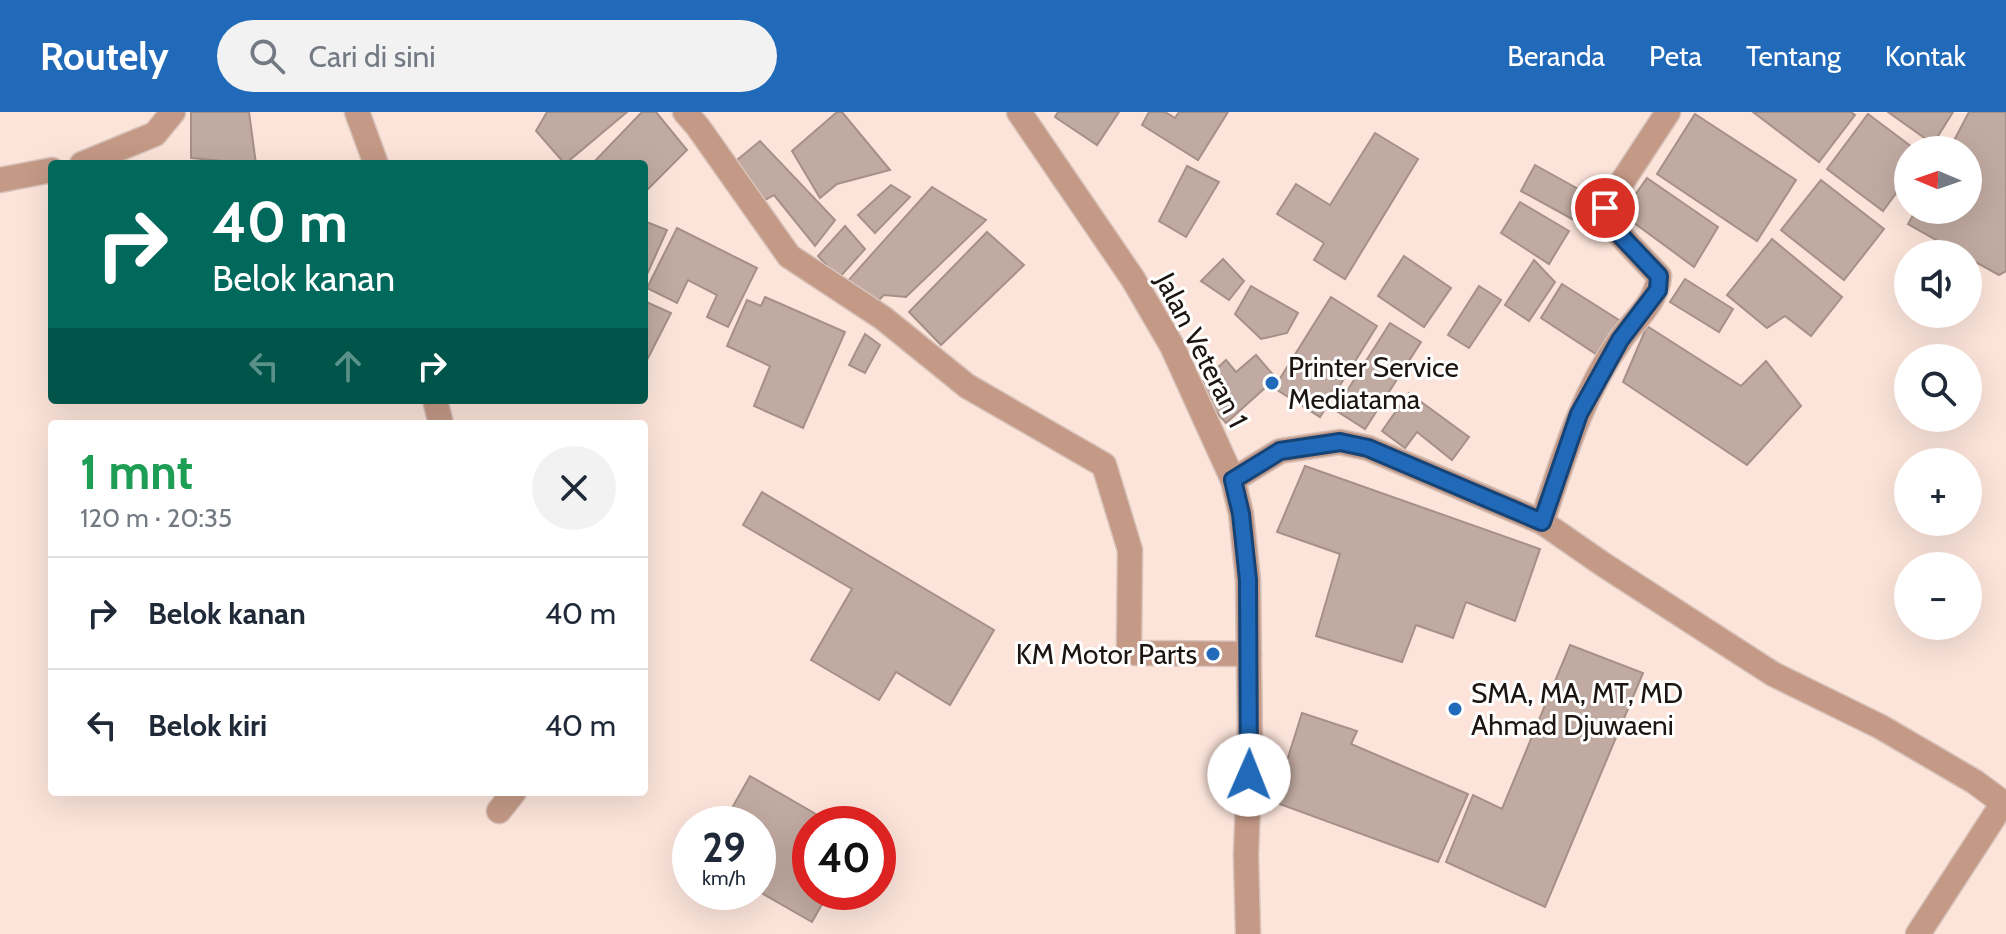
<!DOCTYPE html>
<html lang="id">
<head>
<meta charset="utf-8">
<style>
  :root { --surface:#fff; --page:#f2f2f3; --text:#1f2937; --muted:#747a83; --line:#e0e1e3; --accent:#2169b9 }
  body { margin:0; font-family:Cabin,sans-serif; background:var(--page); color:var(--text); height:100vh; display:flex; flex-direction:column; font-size:30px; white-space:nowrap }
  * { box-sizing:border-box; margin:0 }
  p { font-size:26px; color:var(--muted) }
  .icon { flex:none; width:44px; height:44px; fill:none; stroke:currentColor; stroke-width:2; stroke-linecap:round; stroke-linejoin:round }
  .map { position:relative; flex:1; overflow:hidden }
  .panel { position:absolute; left:48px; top:308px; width:600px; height:376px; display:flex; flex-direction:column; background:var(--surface); border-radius:8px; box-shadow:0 8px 32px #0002 }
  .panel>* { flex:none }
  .guide { position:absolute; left:48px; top:48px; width:600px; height:244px; border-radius:8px; box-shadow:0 8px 32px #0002; background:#00695c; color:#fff; overflow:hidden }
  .needle { width:52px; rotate:272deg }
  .buttons { position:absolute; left:1894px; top:24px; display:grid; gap:16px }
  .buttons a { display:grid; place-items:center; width:88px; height:88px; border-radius:50%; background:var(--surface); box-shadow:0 8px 32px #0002; font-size:40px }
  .speed { position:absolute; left:672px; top:694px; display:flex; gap:16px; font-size:40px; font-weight:700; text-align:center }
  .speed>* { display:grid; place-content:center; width:104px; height:104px; border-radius:50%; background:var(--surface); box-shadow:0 8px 32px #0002; line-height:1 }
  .speed small { font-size:20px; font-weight:400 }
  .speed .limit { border:12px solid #d22; background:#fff; color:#111 }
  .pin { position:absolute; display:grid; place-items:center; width:68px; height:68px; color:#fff; margin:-34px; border:4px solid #fff; border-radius:50%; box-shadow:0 2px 8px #0007 }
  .me { position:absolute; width:88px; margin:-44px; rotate:1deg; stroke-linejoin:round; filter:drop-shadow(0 0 6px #0008) }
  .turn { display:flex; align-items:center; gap:28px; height:168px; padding:0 32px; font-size:36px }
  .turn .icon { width:104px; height:104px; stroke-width:2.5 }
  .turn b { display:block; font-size:56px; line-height:68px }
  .lanes { display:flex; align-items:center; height:76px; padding:0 32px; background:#0003; justify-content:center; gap:40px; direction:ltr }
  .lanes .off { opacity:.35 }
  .round { display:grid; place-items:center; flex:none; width:84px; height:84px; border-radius:42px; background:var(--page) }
  .head { display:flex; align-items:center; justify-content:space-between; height:136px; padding:0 32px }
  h1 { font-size:48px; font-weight:800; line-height:60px; color:#1e9e55 }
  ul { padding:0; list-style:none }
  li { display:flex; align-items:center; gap:24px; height:112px; padding:0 32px; border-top:2px solid var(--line) }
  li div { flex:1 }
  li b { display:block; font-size:30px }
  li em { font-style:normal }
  header { display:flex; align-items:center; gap:48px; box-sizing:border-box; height:112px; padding:0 40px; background:var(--accent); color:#fff }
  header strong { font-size:38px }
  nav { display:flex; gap:44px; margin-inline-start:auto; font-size:28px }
  .search { width:560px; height:72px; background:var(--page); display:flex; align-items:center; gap:20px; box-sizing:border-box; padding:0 28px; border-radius:44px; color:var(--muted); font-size:30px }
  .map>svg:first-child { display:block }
  .building { fill:#c1aaa1; stroke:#a69087; stroke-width:2 }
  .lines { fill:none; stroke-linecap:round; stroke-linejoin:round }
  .minor-casing { stroke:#d8c3ba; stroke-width:27 }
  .tertiary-casing { stroke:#d8c3ba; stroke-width:27 }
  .minor { stroke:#c49986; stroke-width:24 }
  .tertiary { stroke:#c49986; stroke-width:24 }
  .route-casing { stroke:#154478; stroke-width:20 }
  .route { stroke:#2169b9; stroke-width:14 }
  .poi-dot { fill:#2169b9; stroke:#fff; stroke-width:3 }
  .labels { text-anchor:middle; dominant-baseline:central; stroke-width:6; stroke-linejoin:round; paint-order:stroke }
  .street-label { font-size:28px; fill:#1d1511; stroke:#fff }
  .poi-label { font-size:28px; fill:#1d1511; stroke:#fff; text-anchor:start }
</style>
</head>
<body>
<header>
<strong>Routely</strong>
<div class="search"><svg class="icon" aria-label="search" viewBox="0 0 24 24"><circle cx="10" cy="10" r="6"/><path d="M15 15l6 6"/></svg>Cari di sini</div>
<nav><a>Beranda</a><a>Peta</a><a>Tentang</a><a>Kontak</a></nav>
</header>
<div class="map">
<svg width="2006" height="822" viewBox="0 0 2006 822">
  <rect width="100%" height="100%" fill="#fce4da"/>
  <g class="building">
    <path d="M191,0h58l7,52 -65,-6z"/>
    <path d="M547,0h80l-62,52 -29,-33z"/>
    <path d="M642,0h14l31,38 -43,43v-29h-52z"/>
    <path d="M837,0h5l48,58 -53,14 -17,14 -28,-47z"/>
    <path d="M1058,0h61l-22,33 -42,-28z"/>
    <path d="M1149,0h16l10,6 4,-6h49l-30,48 -56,-35z"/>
    <path d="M1753,0h98l4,3 -36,47z"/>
    <path d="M1888,0h65l-20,32z"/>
    <path d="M1969,0h37v159l-7,4 -31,-17v-4h-7l-53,-30 8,-14h52v-60h-19z"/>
    <path d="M1695,2l101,66 -39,61 -100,-67z"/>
    <path d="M1868,2l48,36h-8v27l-25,34 -56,-42z"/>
    <path d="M1375,21l43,26 -73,120 -31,-19 10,-17 -47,-29 19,-30 34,21z"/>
    <path d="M760,29l75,79 -20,26 -41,-51 -16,9 -27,-39z"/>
    <path d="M1535,53l52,29 -13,26 -53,-29z"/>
    <path d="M1187,54l32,16 -33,55 -27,-16z"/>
    <path d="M1647,66l71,49 -24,40 -72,-53z"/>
    <path d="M1821,68l63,49 -40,51 -63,-50z"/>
    <path d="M891,73l19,12 -35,36 -17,-18z"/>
    <path d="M932,75l54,33 -80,77 -22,-2 -10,10 -28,-22z"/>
    <path d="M1520,90l49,29 -20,33 -48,-31z"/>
    <path d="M644,109l23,9 -23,51z"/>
    <path d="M845,114l20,23 -26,29 -21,-22z"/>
    <path d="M677,116l80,40 -29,59 -21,-10 10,-22 -29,-15 -11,23 -30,-15z"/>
    <path d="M987,120l37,33 -83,80 -32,-33z"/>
    <path d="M1772,127l70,58 -31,39 -26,-20 -18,12 -40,-33z"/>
    <path d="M1404,144l47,32 -27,39 -46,-31z"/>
    <path d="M1223,147l21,22 -15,19 -28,-19z"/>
    <path d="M1534,148l21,22 -26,39 -24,-16z"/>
    <path d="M1685,167l48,30 -14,23 -49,-30z"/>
    <path d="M1562,172l57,36 -23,34 -55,-36z"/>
    <path d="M1251,174l47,27 -11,20 -26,6 -26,-25z"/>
    <path d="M1479,174l22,14 -32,48 -21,-13z"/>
    <path d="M765,185l80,35 -42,96 -49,-22 16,-40 -43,-20 20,-46 14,6z"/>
    <path d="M1331,185l46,29 -57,91 -46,-29z"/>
    <path d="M644,189l27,12 -25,49h-2z"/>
    <path d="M1390,211l31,19 -56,87 -30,-19z"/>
    <path d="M1647,214l94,60 25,-25 35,45 -54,59 -124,-83z"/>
    <path d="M865,222l15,11 -15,28 -16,-8z"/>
    <path d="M1256,243l20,23 -50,45 -31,-35 31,-28 10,12z"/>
    <path d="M1409,281l60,44 -17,23 -35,-28 -12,16 -23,-17z"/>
    <path d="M1305,354l235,83 -25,72 -49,-19 -13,36 -37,-13 -14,37 -86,-26 24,-82 -63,-22z"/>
    <path d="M762,380l232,138 -44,75 -54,-33 -17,28 -68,-40 41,-71 -109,-64z"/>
    <path d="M1570,533l73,28 -98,234 -99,-45 27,-67 29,14z"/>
    <path d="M1302,601l55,18 -6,13 117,50 -30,68 -164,-60z"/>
    <path d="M750,664l83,48h-23v68h19l-17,30 -54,-31v-67h-35z"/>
  </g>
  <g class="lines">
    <g class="minor-casing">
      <g id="minor">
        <path d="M357,0l19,52"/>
        <path d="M685,0l13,15 91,129 94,62 84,68 137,79 26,85 -1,95 6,8 114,1"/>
        <path d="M1668,0l-63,96v11l54,57c-2,26 -24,43 -38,63 -39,55 -58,120 -79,183l62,43 169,109 108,53 94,55 31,23"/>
        <path d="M82,52l73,-30 18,-22"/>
        <path d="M0,68l52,-10"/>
        <path d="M435,288l6,24"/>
        <path d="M1233,368l47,-29 60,-9 28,6 174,74"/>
        <path d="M499,699l15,-19"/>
        <path d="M1918,822l85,-131"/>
      </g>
    </g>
    <g class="tertiary-casing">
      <path id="tertiary" d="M1019,0l114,167 39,67 61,134 8,34 7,66 2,169 -4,106 2,79"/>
    </g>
    <use href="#minor" class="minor"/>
    <use href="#tertiary" class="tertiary"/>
  </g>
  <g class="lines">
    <g class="route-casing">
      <path id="route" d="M1249,663l-1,-195 -7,-66 -8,-34 47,-29 60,-9 28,6 174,74 37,-108 41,-74 38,-50 1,-14 -54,-57v-11"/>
    </g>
    <use href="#route" class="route"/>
  </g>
  <g class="poi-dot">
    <circle cx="1272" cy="271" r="8"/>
    <circle cx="1213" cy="542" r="8"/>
    <circle cx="1455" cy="597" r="8"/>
  </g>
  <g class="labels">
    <g class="street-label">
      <text transform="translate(1202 238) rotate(63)">Jalan Veteran 1</text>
    </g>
    <g class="poi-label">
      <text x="1288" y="255">Printer Service<tspan x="1288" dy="32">Mediatama</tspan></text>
      <text x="1197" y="542" text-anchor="end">KM Motor Parts</text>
      <text x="1471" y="581">SMA, MA, MT, MD<tspan x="1471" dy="32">Ahmad Djuwaeni</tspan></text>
    </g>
  </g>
</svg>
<div class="buttons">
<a><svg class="needle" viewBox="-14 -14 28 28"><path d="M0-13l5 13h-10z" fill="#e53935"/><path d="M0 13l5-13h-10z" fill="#747a83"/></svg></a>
<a><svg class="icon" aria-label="sound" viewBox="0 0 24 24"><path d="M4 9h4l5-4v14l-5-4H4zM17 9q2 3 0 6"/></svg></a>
<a><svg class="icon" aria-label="search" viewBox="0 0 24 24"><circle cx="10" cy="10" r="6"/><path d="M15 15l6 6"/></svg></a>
<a>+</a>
<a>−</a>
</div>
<div class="speed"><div>29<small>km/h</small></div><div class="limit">40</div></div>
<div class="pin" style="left:1605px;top:96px;background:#d93025"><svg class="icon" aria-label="arrive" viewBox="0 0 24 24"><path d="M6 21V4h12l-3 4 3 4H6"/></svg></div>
<svg class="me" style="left:1249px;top:663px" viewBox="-20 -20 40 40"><circle r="19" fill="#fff"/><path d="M0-13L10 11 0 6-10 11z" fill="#2169b9"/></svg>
<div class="guide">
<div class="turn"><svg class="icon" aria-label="right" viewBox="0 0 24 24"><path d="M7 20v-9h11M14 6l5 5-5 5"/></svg><div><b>40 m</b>Belok kanan</div></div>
<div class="lanes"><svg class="icon off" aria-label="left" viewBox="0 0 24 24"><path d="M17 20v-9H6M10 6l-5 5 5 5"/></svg><svg class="icon off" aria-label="ahead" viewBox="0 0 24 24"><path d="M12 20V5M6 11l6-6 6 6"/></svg><svg class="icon" aria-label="right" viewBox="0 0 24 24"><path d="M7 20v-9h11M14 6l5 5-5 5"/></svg></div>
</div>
<section class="panel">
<div class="head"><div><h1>1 mnt</h1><p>120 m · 20:35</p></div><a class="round"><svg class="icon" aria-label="close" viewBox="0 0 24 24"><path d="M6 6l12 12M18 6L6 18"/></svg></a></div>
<ul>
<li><svg class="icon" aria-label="right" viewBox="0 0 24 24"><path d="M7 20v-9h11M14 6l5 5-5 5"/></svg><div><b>Belok kanan</b></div><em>40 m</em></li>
<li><svg class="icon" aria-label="left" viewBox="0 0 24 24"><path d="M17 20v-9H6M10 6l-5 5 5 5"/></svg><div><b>Belok kiri</b></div><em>40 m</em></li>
</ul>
</section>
</div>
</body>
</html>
